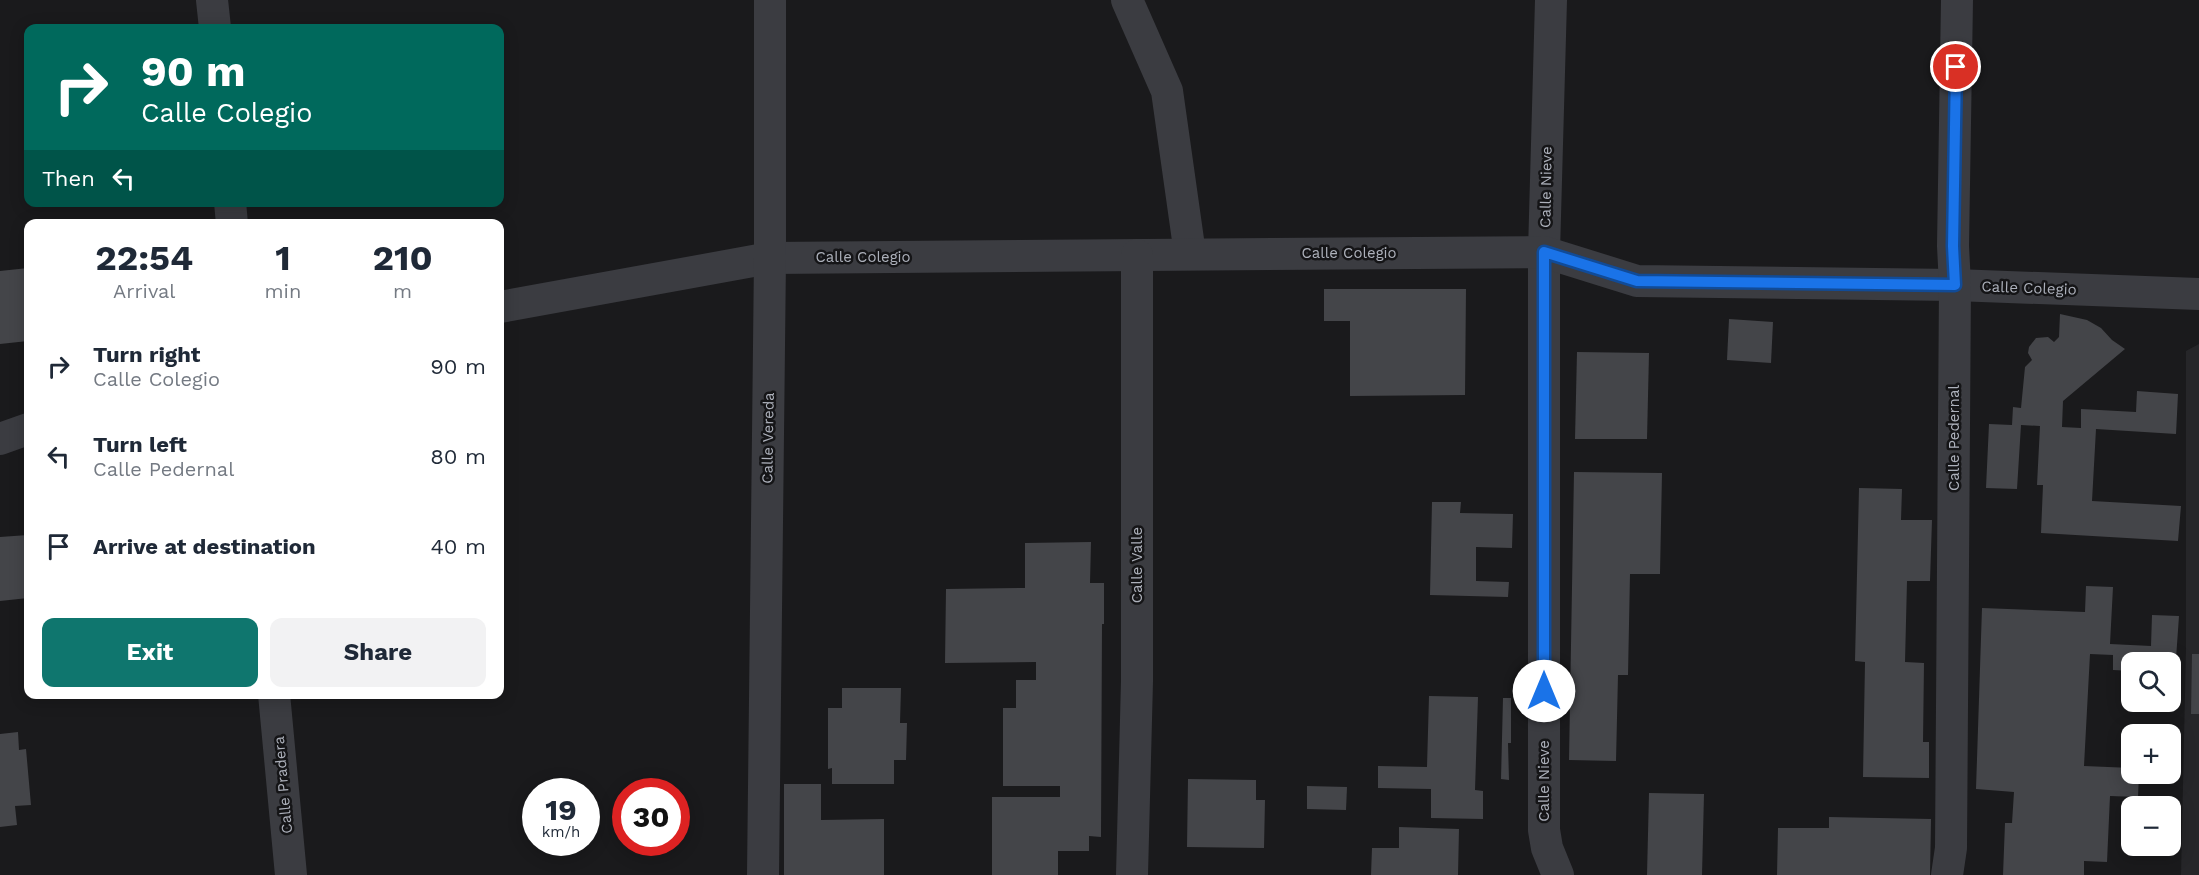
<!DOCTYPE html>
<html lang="en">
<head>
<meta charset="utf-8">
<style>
  :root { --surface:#fff; --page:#f2f2f3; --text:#1f2937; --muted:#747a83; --accent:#0f766e }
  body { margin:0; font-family:"Work Sans",sans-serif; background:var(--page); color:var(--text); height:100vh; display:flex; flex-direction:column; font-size:22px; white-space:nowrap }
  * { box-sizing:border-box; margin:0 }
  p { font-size:20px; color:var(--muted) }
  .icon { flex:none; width:33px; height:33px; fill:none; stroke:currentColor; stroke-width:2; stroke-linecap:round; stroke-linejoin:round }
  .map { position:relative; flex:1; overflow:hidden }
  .sheet { position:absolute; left:24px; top:219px; width:480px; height:480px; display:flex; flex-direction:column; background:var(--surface); border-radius:12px; box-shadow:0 3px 15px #0003 }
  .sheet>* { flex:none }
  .guide { position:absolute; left:24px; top:24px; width:480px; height:183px; border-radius:12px; box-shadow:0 3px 15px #0003; background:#00695c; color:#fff; overflow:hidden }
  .buttons { position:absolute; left:2121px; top:652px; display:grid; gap:12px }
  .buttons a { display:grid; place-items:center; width:60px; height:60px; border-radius:12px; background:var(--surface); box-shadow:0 3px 15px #0003; font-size:30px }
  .speed { position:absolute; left:522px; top:778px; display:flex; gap:12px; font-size:30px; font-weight:700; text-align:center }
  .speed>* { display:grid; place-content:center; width:78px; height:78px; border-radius:50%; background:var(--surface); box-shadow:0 3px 15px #0003; line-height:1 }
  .speed small { font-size:15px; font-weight:400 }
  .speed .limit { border:9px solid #d22; background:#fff; color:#111 }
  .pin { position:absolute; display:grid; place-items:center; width:51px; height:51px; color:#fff; margin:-26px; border:3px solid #fff; border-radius:50%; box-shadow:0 2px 6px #0007 }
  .me { position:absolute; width:66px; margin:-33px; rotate:0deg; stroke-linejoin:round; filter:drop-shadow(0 0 4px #0008) }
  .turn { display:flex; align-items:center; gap:21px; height:126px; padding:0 18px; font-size:27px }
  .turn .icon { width:78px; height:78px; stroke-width:2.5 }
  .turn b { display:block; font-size:42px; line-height:51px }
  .then { display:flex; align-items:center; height:57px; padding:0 18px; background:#0003; gap:12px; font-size:22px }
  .eta { display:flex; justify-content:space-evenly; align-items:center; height:102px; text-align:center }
  .eta b { font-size:36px; font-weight:700; line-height:42px }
  .button { display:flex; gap:12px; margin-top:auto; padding:12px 18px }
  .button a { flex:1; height:69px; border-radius:12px; background:var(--accent); color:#fff; font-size:24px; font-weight:700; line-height:69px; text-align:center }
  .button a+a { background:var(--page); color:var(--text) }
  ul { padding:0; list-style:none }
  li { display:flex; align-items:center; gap:18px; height:90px; padding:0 18px }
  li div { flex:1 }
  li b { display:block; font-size:22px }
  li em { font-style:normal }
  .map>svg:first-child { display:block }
  .built { fill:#262629 }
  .building { fill:#444549 }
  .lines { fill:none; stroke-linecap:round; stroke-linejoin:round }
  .street { stroke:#3b3c41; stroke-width:32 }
  .route-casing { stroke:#114b97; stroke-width:15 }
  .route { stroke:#1a73e8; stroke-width:10 }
  .labels { text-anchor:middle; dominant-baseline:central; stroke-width:5; stroke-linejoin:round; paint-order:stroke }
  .street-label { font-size:15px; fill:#adb1bb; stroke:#151517 }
</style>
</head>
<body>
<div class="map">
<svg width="2199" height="875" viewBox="0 0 2199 875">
  <rect width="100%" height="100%" fill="#1a1a1c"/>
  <path class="built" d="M2199,344v531h-18l5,-227v-297z"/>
  <g class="building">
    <path d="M28,268v73l-28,3v-73z"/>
    <path d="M1324,289h142l-1,106 -115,1v-75h-26z"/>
    <path d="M2060,314l27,6 14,8 11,12 13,9 -62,52 -1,26 19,1v-19l55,3 1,-21 41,3 -2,40 -80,-5 -4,72 89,5 -3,35 -137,-8 2,-48h-6l3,-59 -19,-1 -4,64 -31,-1 3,-64 23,1 1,-18 8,1 4,-41 7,-7 -4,-7 1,-6 7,-9 12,-1 6,5 5,-5z"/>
    <path d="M1729,319l44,3 -2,41 -44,-3z"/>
    <path d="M1577,352l72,1 -2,86h-72z"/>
    <path d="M1574,472l88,1 -2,101h-30l-2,101h-10l-2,86 -47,-1z"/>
    <path d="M1859,488l43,1 -1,31h31l-2,61h-23l-2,81 19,1 -1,79h6v36l-66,-1 2,-115 -10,-1z"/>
    <path d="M1432,502h29l-1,11 53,1 -1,34 -36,-1v34l33,1 -1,15 -78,-2z"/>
    <path d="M28,535v63l-28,3v-64z"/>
    <path d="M1091,542l-1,41h14v41h-2l-1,213 -12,-1v15h-31v24h-66v-78h68v-11h-57v-78h13v-28h20v-18l-91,1 1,-74 79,-1v-45z"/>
    <path d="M2086,586l27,1 -3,57 41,2 1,-31 27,1 -4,57h-5v-10h-38v8l-19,-1v-15l-23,-1 -6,112 48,2v6h7l-1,23 -28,-1 -3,66 -23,-1v14h-81l2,-52h7l2,-31 -38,-3 6,-181 103,4z"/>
    <path d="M2192,654h7v60h-8z"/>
    <path d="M842,688h59l-1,35h7l-1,37h-12v24h-62v-16l-4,1v-61h14z"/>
    <path d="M1429,696l49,1 -3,93 8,1v28l-52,-1v-29l-53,-1v-22l49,1z"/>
    <path d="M1503,698h8v45h-3l1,37 -8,-1z"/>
    <path d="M18,732l1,18 7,-1 5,56 -16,1 2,19 -17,2v-93z"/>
    <path d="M1188,779l68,1v20h9l-1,48 -77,-1z"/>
    <path d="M784,784h37v36l63,-1v56h-100z"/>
    <path d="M1307,786l40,1 -1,23 -39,-1z"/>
    <path d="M1649,793l55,1 -2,81h-55z"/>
    <path d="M1829,817l102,2 -1,56h-153l1,-47h51z"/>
    <path d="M1399,827l60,2 -1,46h-87l1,-27h27z"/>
  </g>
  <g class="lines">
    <g class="street">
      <path d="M212,0l3,28"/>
      <path d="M1127,0l40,91 23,163"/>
      <path d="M1551,0l-7,252v578l3,18 11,27"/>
      <path d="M230,202l2,22"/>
      <path d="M500,307l270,-49 774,-6 93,29 318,4 244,9"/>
      <path d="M0,439l28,-10"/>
      <path d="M274,694l17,181"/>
      <path d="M763,875l7,-617v-258"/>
      <path d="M1132,875l5,-194v-426"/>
      <path d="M1947,875l4,-27 4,-563 -2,-39 4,-246"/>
    </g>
  </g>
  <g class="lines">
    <g class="route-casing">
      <path id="route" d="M1544,691v-439l93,29 318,4 -2,-39 3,-179"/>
    </g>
    <use href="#route" class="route"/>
  </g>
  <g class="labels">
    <g class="street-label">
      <text transform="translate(1546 187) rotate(-89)">Calle Nieve</text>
      <text x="1349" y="253">Calle Colegio</text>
      <text x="863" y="257">Calle Colegio</text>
      <text transform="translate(2029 288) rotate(2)">Calle Colegio</text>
      <text transform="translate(768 438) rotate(-89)">Calle Vereda</text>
      <text transform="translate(1954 438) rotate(-90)">Calle Pedernal</text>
      <text transform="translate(1137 565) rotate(-90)">Calle Valle</text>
      <text transform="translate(1544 781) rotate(-90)">Calle Nieve</text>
      <text transform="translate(283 785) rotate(-95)">Calle Pradera</text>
    </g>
  </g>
</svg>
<div class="buttons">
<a><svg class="icon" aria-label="search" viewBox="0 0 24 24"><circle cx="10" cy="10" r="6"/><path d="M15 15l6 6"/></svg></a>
<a>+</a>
<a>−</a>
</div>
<div class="speed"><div>19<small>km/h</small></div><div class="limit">30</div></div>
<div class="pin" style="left:1956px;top:67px;background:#d93025"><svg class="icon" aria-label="arrive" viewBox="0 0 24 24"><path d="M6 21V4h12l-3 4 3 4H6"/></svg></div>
<svg class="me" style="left:1544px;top:691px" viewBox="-20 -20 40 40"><circle r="19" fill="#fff"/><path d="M0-13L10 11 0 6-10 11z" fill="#1a73e8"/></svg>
<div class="guide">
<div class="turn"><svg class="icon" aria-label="right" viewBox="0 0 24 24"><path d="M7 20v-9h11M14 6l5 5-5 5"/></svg><div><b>90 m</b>Calle Colegio</div></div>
<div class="then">Then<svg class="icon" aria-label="left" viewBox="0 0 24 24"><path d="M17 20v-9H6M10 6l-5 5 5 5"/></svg></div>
</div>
<section class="sheet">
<div class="eta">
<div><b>22:54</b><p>Arrival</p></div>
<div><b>1</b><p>min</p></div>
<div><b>210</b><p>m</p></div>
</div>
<ul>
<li><svg class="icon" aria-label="right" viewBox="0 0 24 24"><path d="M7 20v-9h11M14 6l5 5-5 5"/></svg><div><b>Turn right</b><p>Calle Colegio</p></div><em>90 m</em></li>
<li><svg class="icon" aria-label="left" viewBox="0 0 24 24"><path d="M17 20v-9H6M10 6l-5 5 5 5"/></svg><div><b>Turn left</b><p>Calle Pedernal</p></div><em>80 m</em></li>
<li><svg class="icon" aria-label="arrive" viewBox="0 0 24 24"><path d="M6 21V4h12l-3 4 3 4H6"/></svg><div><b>Arrive at destination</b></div><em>40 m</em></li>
</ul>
<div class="button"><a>Exit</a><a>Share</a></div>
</section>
</div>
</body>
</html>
